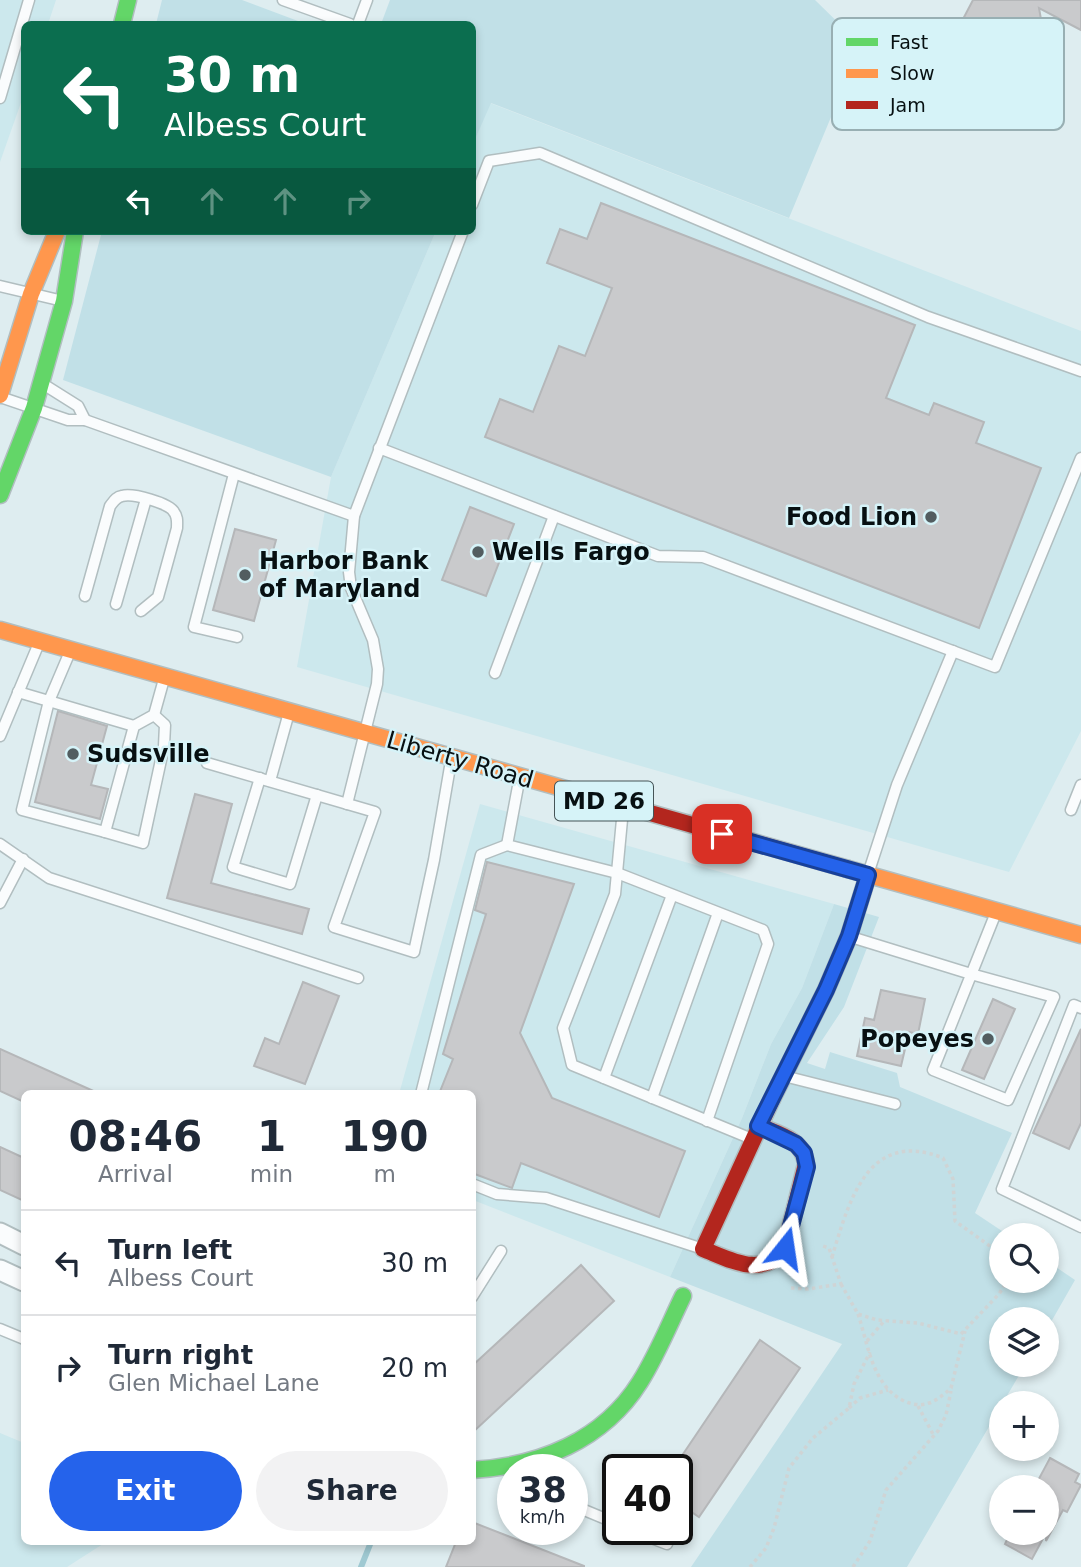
<!DOCTYPE html>
<html lang="en">
<head>
<meta charset="utf-8">
<style>
  :root { --surface:#fff; --page:#f2f2f3; --text:#1f2937; --muted:#747a83; --line:#e0e1e3; --accent:#2563eb }
  body { margin:0; font-family:"DejaVu Sans",sans-serif; background:var(--page); color:var(--text); height:100vh; display:flex; flex-direction:column; font-size:26px; white-space:nowrap }
  * { box-sizing:border-box; margin:0 }
  p { font-size:23px; color:var(--muted) }
  .icon { flex:none; width:38px; height:38px; fill:none; stroke:currentColor; stroke-width:2; stroke-linecap:round; stroke-linejoin:round }
  .map { position:relative; flex:1; overflow:hidden }
  .drawer { position:absolute; left:21px; top:1090px; width:455px; height:455px; display:flex; flex-direction:column; background:var(--surface); border-radius:10px; box-shadow:0 4px 10px #0003 }
  .drawer>* { flex:none }
  .banner { position:absolute; left:21px; top:21px; width:455px; height:214px; border-radius:10px; box-shadow:0 4px 10px #0003; background:#0b6e4f; color:#fff; overflow:hidden }
  .buttons { position:absolute; left:989px; top:1223px; display:grid; gap:14px }
  .buttons a { display:grid; place-items:center; width:70px; height:70px; border-radius:50%; background:var(--surface); box-shadow:0 4px 10px #0003; font-size:35px }
  .speed { position:absolute; left:497px; top:1454px; display:flex; gap:14px; font-size:35px; font-weight:700; text-align:center }
  .speed>* { display:grid; place-content:center; width:91px; height:91px; border-radius:50%; background:var(--surface); box-shadow:0 4px 10px #0003; line-height:1 }
  .speed small { font-size:18px; font-weight:400 }
  .speed .limit { border:4px solid #111; border-radius:10px; background:#fff; color:#111 }
  .pin { position:absolute; display:grid; place-items:center; width:60px; height:60px; color:#fff; margin:-30px; border-radius:14px; box-shadow:0 4px 10px #0006 }
  .me { position:absolute; width:77px; margin:-38px; rotate:15deg; stroke-linejoin:round; filter:drop-shadow(0 0 5px #0008) }
  .turn { display:flex; align-items:center; gap:24px; height:147px; padding:0 28px; font-size:32px }
  .turn .icon { width:91px; height:91px; stroke-width:2.5 }
  .turn b { display:block; font-size:49px; line-height:60px }
  .lanes { display:flex; align-items:center; height:66px; padding:0 28px; background:#0003; justify-content:center; gap:35px; direction:ltr }
  .lanes .off { opacity:.35 }
  .eta { display:flex; justify-content:space-evenly; align-items:center; height:119px; text-align:center }
  .eta b { font-size:42px; font-weight:700; line-height:49px }
  .action { display:flex; gap:14px; margin-top:auto; padding:14px 28px }
  .action a { flex:1; height:80px; border-radius:42px; background:var(--accent); color:#fff; font-size:28px; font-weight:700; line-height:80px; text-align:center }
  .action a+a { background:var(--page); color:var(--text) }
  ul { padding:0; list-style:none }
  li { display:flex; align-items:center; gap:21px; height:105px; padding:0 28px; border-top:2px solid var(--line) }
  li div { flex:1 }
  li b { display:block; font-size:26px }
  li em { font-style:normal }
  .map>svg:first-child { display:block }
  .built { fill:#cce8ed }
  .green { fill:#c1e0e7 }
  .lines { fill:none; stroke-linecap:round; stroke-linejoin:round }
  .stream { stroke:#9fc9d2; stroke-width:6 }
  .building { fill:#c9cacc; stroke:#b5b7b9; stroke-width:2 }
  .lane-casing { stroke:#b1bec0; stroke-width:13 }
  .street-casing { stroke:#b1bec0; stroke-width:23 }
  .fast-casing { stroke:#b1bec0; stroke-width:19 }
  .slow-casing { stroke:#b1bec0; stroke-width:19 }
  .jam-casing { stroke:#b1bec0; stroke-width:19 }
  .path { stroke:#cfd4d5; stroke-width:3.5; stroke-dasharray:3.5 3.5; stroke-linecap:butt }
  .lane { stroke:#fafcfd; stroke-width:10 }
  .street { stroke:#fafcfd; stroke-width:19 }
  .fast { stroke:#63d668; stroke-width:16 }
  .slow { stroke:#ff974d; stroke-width:16 }
  .jam { stroke:#b3261e; stroke-width:16 }
  .route-casing { stroke:#184099; stroke-width:18 }
  .route { stroke:#2563eb; stroke-width:12 }
  .poi-dot { fill:#525d60; stroke:#d6f3f8; stroke-width:2.5 }
  .labels { text-anchor:middle; dominant-baseline:central; stroke-width:5; stroke-linejoin:round; paint-order:stroke }
  .shield { fill:#d6f3f8; stroke:#455457; stroke-width:2 }
  .shield-label { font-size:23px; font-weight:bold; fill:#071012 }
  .poi-label { font-size:24px; font-weight:bold; fill:#071012; stroke:#d6f3f8; text-anchor:start }
  .street-label { font-size:24px; fill:#071012; stroke:#d6f3f8 }
  .key { fill:#d6f3f8; stroke:#98afb3; stroke-width:2 }
  .key-label { font-size:19px; fill:#071012 }
</style>
</head>
<body>
<div class="map">
<svg width="1081" height="1567" viewBox="0 0 1081 1567">
  <rect width="100%" height="100%" fill="#deedf0"/>
  <g class="built">
    <path d="M0,0h56l-8,24h-24v70l-24,68z"/>
    <path d="M490,103l591,228v400l-72,141 -712,-205 34,-190 105,-246h36l1,-87z"/>
    <path d="M480,804l354,100 -32,84 -31,56 -29,74 -72,159 -197,-77 -1,-106h-73z"/>
    <path d="M0,1433l24,10v99h82l-39,25h-67z"/>
  </g>
  <g class="green">
    <path d="M162,0h80l64,24h-150z"/>
    <path d="M390,0h425l46,45 -72,173 -298,-115 -18,41 -1,-120h-91z"/>
    <path d="M102,231h334l-105,246 -268,-97z"/>
    <path d="M834,904l45,13 -35,90 -37,56 18,6 5,-17 67,21 3,14 112,46 -37,80 33,22 -7,1v45h45l1,-20 28,19 -28,49 -1,-9h-45v45h24l-118,202h-216l151,-223 -172,-67 72,-159 29,-74 31,-56z"/>
  </g>
  <g class="lines">
    <path class="stream" d="M361,1567l10,-25"/>
  </g>
  <g class="building">
    <path d="M973,0h108v30l-42,-22 6,34 -13,26 -15,-9 -24,45 -50,-27 20,-38 -2,-16z"/>
    <path d="M601,203l314,122 -29,73 43,17 5,-12 50,19 -8,21 65,25 -62,160 -494,-191 15,-38 33,13 26,-66 26,10 27,-68 -65,-25 13,-34 27,10z"/>
    <path d="M470,507l44,17 -28,72 -44,-16z"/>
    <path d="M235,529l41,11 -22,81 -41,-11z"/>
    <path d="M58,711l49,15 -16,59 17,4 -8,30 -65,-17z"/>
    <path d="M195,794l37,10 -21,79 98,26 -7,25 -135,-36z"/>
    <path d="M487,862l87,22 -54,149 32,65 133,53 -26,66 -138,-54 -9,25 -40,-15v-79h-33l14,-35 -10,-5 43,-140 -11,-4z"/>
    <path d="M303,982l36,14 -34,88 -51,-18 11,-28 14,6z"/>
    <path d="M881,990l44,9 -7,35 -9,-2 -8,34 -44,-10 8,-38 9,2z"/>
    <path d="M993,999l22,10 -31,70 -22,-9z"/>
    <path d="M1081,1029v94l-12,26 -36,-16z"/>
    <path d="M0,1049l100,45h-76v8l-24,-11z"/>
    <path d="M0,1147l24,11v43l-24,-11z"/>
    <path d="M581,1265l33,36 -142,132v-67z"/>
    <path d="M760,1340l40,28 -101,149 -22,-15v-39z"/>
    <path d="M1050,1458l29,16 -4,8 6,3 -14,27 -4,-2 -17,31v-53h-12z"/>
    <path d="M472,1522l112,44v1h-138l10,-25h16z"/>
    <path d="M1010,1533h36l-14,26 -27,-15z"/>
  </g>
  <g class="lines">
    <g class="lane-casing">
      <g id="lane">
        <path d="M283,0l67,24"/>
        <path d="M358,24l9,-24"/>
        <path d="M0,98l29,-98"/>
        <path d="M472,205l17,-44 51,-8 388,164 153,54"/>
        <path d="M0,286l63,15"/>
        <path d="M0,397l68,23h17l-7,-14 -35,-22"/>
        <path d="M85,420l269,96"/>
        <path d="M379,448l279,108 45,1 292,110 86,-209"/>
        <path d="M234,474l-40,153 43,10"/>
        <path d="M85,596l25,-90c4,-5 6,-9 12,-10 11,-3 47,7 52,16 4,5 3,10 3,16l-19,69 -17,14"/>
        <path d="M116,604l30,-105"/>
        <path d="M69,654l-20,47 -27,109 83,22 29,-106 20,-11 10,-36"/>
        <path d="M495,673l59,-157"/>
        <path d="M18,692l116,34"/>
        <path d="M0,736l39,-93"/>
        <path d="M207,763l168,49 -41,115 80,25 20,-92 17,-99"/>
        <path d="M260,778l-27,89 57,17 27,-89"/>
        <path d="M270,781l18,-65"/>
        <path d="M519,781l-12,64 110,28 146,57 5,14 -61,177"/>
        <path d="M347,804l30,-120 1,-15 -5,-29 -22,-52 -2,-16 5,-56 109,-285"/>
        <path d="M623,809l-8,85 -52,134 9,37 180,74"/>
        <path d="M1071,810l10,-25"/>
        <path d="M105,832l38,11 21,-97 1,-21 -11,-10"/>
        <path d="M0,844l49,34 309,100"/>
        <path d="M869,871l28,-86 56,-134"/>
        <path d="M0,903l23,-44"/>
        <path d="M851,937l120,37 83,23 -46,103 -75,-30 62,-155"/>
        <path d="M1081,1008l-7,-3 -72,184 79,38"/>
        <path d="M784,1076l111,28"/>
        <path d="M604,1078l68,-183"/>
        <path d="M421,1094l60,-239 26,-10"/>
        <path d="M652,1098l66,-185"/>
        <path d="M472,1184l25,10 49,4 157,51"/>
        <path d="M472,1297l29,-46"/>
        <path d="M0,1329l24,10"/>
        <path d="M572,1505l46,19"/>
        <path d="M631,1530l36,14"/>
      </g>
    </g>
    <g class="street-casing">
      <g id="street">
        <path d="M0,1233l24,12"/>
        <path d="M0,1270l24,11"/>
      </g>
    </g>
    <g class="fast-casing">
      <g id="fast">
        <path d="M122,24l6,-24"/>
        <path d="M0,495l34,-87 30,-107 11,-70"/>
        <path d="M472,1470c67,-4 131,-29 168,-88 17,-27 29,-57 43,-86"/>
      </g>
    </g>
    <g class="slow-casing">
      <g id="slow">
        <path d="M0,395l31,-101 26,-63"/>
        <path d="M0,630l576,162"/>
        <path d="M848,869l233,66"/>
        <path d="M772,1099l54,-109 23,-54 19,-61"/>
      </g>
    </g>
    <g class="jam-casing">
      <g id="jam">
        <path d="M576,792l272,77"/>
        <path d="M759,1126c19,8 45,14 47,38l-21,84c-22,31 -54,12 -82,1l69,-150"/>
      </g>
    </g>
    <g class="path">
      <path d="M832,1257c17,-56 36,-129 111,-99l10,21 2,42 46,33"/>
      <path d="M841,1284l17,30 19,6 41,3 43,11 38,-40 8,-13"/>
      <path d="M791,1288l17,1 33,-5 -12,-36 -9,-3"/>
      <path d="M858,1314c10,30 14,70 44,86 20,10 33,3 49,-12l14,-57"/>
      <path d="M867,1341l18,-21"/>
      <path d="M918,1406l16,30"/>
      <path d="M849,1408l11,-10 28,-8"/>
      <path d="M750,1567l16,-19 8,-20 15,-60 24,-30 36,-30 5,-24 16,-32"/>
      <path d="M853,1567l17,-26 16,-51 52,-59 8,-16 5,-24"/>
    </g>
    <use href="#lane" class="lane"/>
    <use href="#street" class="street"/>
    <use href="#fast" class="fast"/>
    <use href="#slow" class="slow"/>
    <use href="#jam" class="jam"/>
  </g>
  <g class="lines">
    <g class="route-casing">
      <path id="route" d="M722,834l146,41 -19,61 -23,54 -68,136 38,18 8,9 3,14 -22,81"/>
    </g>
    <use href="#route" class="route"/>
  </g>
  <g class="poi-dot">
    <circle cx="931" cy="517" r="7"/>
    <circle cx="478" cy="552" r="7"/>
    <circle cx="245" cy="575" r="7"/>
    <circle cx="73" cy="754" r="7"/>
    <circle cx="988" cy="1039" r="7"/>
  </g>
  <g class="labels">
    <rect class="shield" x="555" y="781.5" width="98" height="39" rx="5"/>
    <g class="shield-label">
      <text x="604" y="801">MD 26</text>
    </g>
    <g class="poi-label">
      <text x="917" y="517" text-anchor="end">Food Lion</text>
      <text x="492" y="552">Wells Fargo</text>
      <text x="259" y="561">Harbor Bank<tspan x="259" dy="28">of Maryland</tspan></text>
      <text x="87" y="754">Sudsville</text>
      <text x="974" y="1039" text-anchor="end">Popeyes</text>
    </g>
    <g class="street-label">
      <text transform="translate(460 760) rotate(16)">Liberty Road</text>
    </g>
  </g>
  <rect x="832" y="18" width="232" height="112" rx="10" class="key"/>
  <rect x="846" y="38" width="32" height="8" fill="#63d668"/>
  <rect x="846" y="69" width="32" height="9" fill="#ff974d"/>
  <rect x="846" y="101" width="32" height="8" fill="#b3261e"/>
  <g class="key-label">
    <text x="890" y="49">Fast</text>
    <text x="890" y="80">Slow</text>
    <text x="890" y="112">Jam</text>
  </g>
</svg>
<div class="buttons">
<a><svg class="icon" aria-label="search" viewBox="0 0 24 24"><circle cx="10" cy="10" r="6"/><path d="M15 15l6 6"/></svg></a>
<a><svg class="icon" aria-label="layers" viewBox="0 0 24 24"><path d="M12 4l9 5-9 5-9-5zM3 14l9 5 9-5"/></svg></a>
<a>+</a>
<a>−</a>
</div>
<div class="speed"><div>38<small>km/h</small></div><div class="limit">40</div></div>
<div class="pin" style="left:722px;top:834px;background:#d93025"><svg class="icon" aria-label="arrive" viewBox="0 0 24 24"><path d="M6 21V4h12l-3 4 3 4H6"/></svg></div>
<svg class="me" style="left:785px;top:1248px" viewBox="-20 -20 40 40"><path d="M0-17L14 15 0 8-14 15z" fill="#2563eb" stroke="#fff" stroke-width="4"/></svg>
<div class="banner">
<div class="turn"><svg class="icon" aria-label="left" viewBox="0 0 24 24"><path d="M17 20v-9H6M10 6l-5 5 5 5"/></svg><div><b>30 m</b>Albess Court</div></div>
<div class="lanes"><svg class="icon" aria-label="left" viewBox="0 0 24 24"><path d="M17 20v-9H6M10 6l-5 5 5 5"/></svg><svg class="icon off" aria-label="ahead" viewBox="0 0 24 24"><path d="M12 20V5M6 11l6-6 6 6"/></svg><svg class="icon off" aria-label="ahead" viewBox="0 0 24 24"><path d="M12 20V5M6 11l6-6 6 6"/></svg><svg class="icon off" aria-label="right" viewBox="0 0 24 24"><path d="M7 20v-9h11M14 6l5 5-5 5"/></svg></div>
</div>
<section class="drawer">
<div class="eta">
<div><b>08:46</b><p>Arrival</p></div>
<div><b>1</b><p>min</p></div>
<div><b>190</b><p>m</p></div>
</div>
<ul>
<li><svg class="icon" aria-label="left" viewBox="0 0 24 24"><path d="M17 20v-9H6M10 6l-5 5 5 5"/></svg><div><b>Turn left</b><p>Albess Court</p></div><em>30 m</em></li>
<li><svg class="icon" aria-label="right" viewBox="0 0 24 24"><path d="M7 20v-9h11M14 6l5 5-5 5"/></svg><div><b>Turn right</b><p>Glen Michael Lane</p></div><em>20 m</em></li>
</ul>
<div class="action"><a>Exit</a><a>Share</a></div>
</section>
</div>
</body>
</html>
